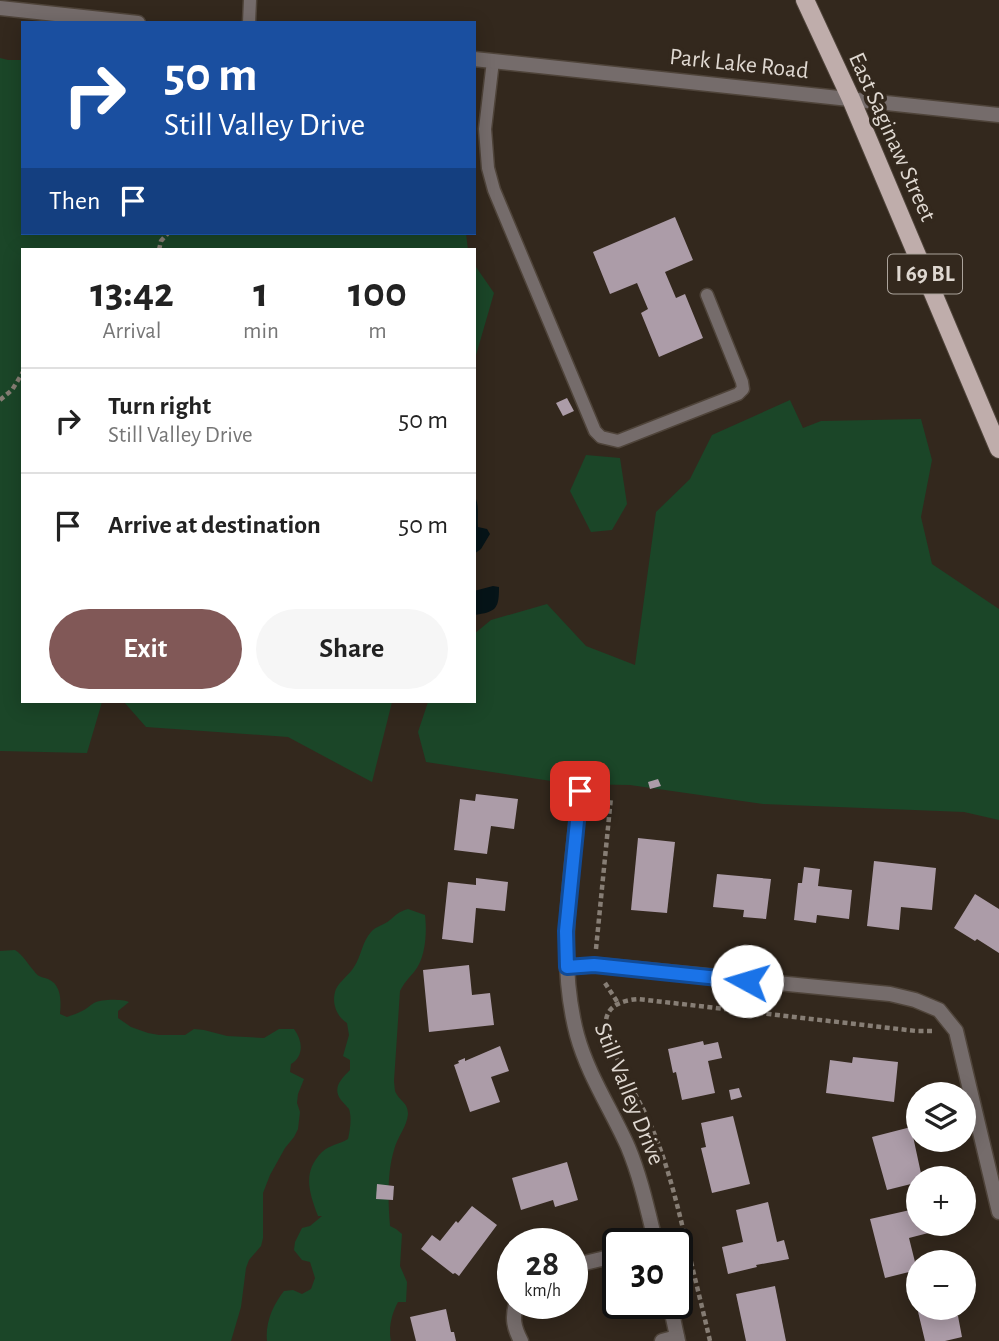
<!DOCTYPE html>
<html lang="en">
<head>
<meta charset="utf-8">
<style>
  :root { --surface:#fff; --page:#f6f6f6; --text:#222; --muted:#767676; --line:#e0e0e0; --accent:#815857 }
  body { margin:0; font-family:"Alegreya Sans",sans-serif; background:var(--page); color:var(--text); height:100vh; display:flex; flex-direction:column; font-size:26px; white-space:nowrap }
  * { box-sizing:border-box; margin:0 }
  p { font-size:23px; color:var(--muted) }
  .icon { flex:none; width:38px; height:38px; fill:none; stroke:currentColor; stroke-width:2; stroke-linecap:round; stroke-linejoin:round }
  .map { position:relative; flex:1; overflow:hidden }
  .drawer { position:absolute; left:21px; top:248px; width:455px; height:455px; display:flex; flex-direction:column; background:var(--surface); border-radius:0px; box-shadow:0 4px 18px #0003 }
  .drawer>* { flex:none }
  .guide { position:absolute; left:21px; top:21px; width:455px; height:214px; border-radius:0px; box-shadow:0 4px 18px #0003; background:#1a4fa0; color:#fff; overflow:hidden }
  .controls { position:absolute; left:906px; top:1082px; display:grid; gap:14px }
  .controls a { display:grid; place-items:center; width:70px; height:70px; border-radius:50%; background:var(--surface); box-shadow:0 4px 18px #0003; font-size:35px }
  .speed { position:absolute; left:497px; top:1228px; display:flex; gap:14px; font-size:35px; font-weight:700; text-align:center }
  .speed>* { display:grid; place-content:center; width:91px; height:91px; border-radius:50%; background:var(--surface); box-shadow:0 4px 18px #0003; line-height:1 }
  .speed small { font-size:18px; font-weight:400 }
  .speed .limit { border:4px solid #111; border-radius:10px; background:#fff; color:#111 }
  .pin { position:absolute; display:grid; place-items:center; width:60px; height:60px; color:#fff; margin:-30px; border-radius:14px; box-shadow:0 4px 10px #0006 }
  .me { position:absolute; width:77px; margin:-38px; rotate:276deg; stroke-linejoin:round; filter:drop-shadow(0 0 5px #0008) }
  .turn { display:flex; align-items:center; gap:24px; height:147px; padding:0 28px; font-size:32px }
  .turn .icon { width:91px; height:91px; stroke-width:2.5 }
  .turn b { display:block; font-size:49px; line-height:60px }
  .then { display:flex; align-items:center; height:66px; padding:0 28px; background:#0003; gap:14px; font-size:26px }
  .eta { display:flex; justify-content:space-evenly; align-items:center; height:119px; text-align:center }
  .eta b { font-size:42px; font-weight:600; line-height:49px }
  .action { display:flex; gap:14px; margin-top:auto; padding:14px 28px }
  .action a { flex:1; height:80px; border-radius:42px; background:var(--accent); color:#fff; font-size:28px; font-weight:600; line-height:80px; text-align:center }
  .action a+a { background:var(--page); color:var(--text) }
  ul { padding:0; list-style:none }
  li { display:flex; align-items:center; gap:21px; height:105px; padding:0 28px; border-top:2px solid var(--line) }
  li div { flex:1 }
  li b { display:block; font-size:26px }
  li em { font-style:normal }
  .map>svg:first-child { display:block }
  .green { fill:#1b4628 }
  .water { fill:#061418 }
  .building { fill:#ac9ca8 }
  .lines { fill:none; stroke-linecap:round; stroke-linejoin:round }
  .service-casing { stroke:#4f443a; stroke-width:15 }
  .minor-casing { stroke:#4f443a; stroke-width:17 }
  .tertiary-casing { stroke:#4f443a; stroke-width:17 }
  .primary-casing { stroke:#4f443a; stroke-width:20 }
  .path { stroke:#877e75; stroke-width:4.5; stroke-dasharray:5 3.5; stroke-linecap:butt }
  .service { stroke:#756c6b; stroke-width:12 }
  .minor { stroke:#756c6b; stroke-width:14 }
  .tertiary { stroke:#756c6b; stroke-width:14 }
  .primary { stroke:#bfadab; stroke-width:18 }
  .route-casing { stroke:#114b97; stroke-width:18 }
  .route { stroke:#1a73e8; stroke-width:12 }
  .labels { text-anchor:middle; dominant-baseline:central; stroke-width:7; stroke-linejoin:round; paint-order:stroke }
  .shield { fill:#33281d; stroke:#aba39b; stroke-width:2 }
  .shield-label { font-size:23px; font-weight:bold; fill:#dfd8d1 }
  .street-label { font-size:24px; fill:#dfd8d1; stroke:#33281d }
</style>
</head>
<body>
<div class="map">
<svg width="999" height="1341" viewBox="0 0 999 1341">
  <rect width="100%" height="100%" fill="#33281d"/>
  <g class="green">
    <path d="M0,58l8,2h15v173h443l2,17h-445v452h79l-15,51 -87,-2z"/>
    <path d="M474,264l20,29 -20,69z"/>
    <path d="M790,400l13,28 18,-7 100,-2 11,41 -11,57 11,47 67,45v211l-35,-8 -201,-8 -133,-19 -59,-1 -145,-22 -8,-30 10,-30h46v-68l17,-14 56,-16 39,42 49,19 21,-153 34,-33 22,-44z"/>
    <path d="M586,455l34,3 7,46 -15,26 -21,2 -21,-41z"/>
    <path d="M124,702h268l-20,80 -84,-45 -142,-10z"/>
    <path d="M408,909l17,6c2,17 1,43 -11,57 -6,7 -10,11 -14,19l-6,90c0,1 1,9 1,10 4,10 13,11 13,23 -1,13 -11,23 -14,36 -7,23 -6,52 -4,76l6,3 6,5 -2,32 7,16 -1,20h-8c-6,11 -10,26 -7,39h-124c-2,-18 6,-36 17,-50l9,-1 9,4 9,-5 4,-11 -5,-16 -8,-2 -8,-10 1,-8 7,-14 8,-2 12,-10h-4c-9,-24 -16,-44 4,-64 7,-7 18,-8 26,-13 2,-9 4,-21 1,-30 -2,-2 -6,-7 -8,-9 -9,-12 0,-21 9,-30v-10l-7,-4 6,-21 -2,-12c-11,-7 -16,-21 -11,-34 4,-8 13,-14 18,-22 7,-10 8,-25 17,-35 5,-6 13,-7 19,-12 7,-6 8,-8 18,-11z"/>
    <path d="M15,950c9,6 12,13 19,21 4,6 8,6 14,8 14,6 13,23 12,35l7,3c5,-2 12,-4 17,-7 4,-2 6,-5 10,-7 7,-4 28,-4 35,-1l-11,9v7l13,9 17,6 11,2h26l9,-6 10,1 23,6 37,2 15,-9h15c9,12 10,27 -3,35l-1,8 14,7 -6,15 -1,9 3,9 -2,17 -4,8 -9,11 -15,27 -7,18v45l-2,8 -12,14 -3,8 -5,39 -10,34h-231v-390z"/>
  </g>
  <g class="water">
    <path d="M474,495c6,9 3,21 4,32l9,2 3,5 -9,15 -7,5z"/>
    <path d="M493,586l6,1c0,22 -3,25 -25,28v-24z"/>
  </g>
  <g class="building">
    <path d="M675,217l18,43 -28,12 11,26 9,-4 18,44 -44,19 -18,-44 7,-4 -11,-26 -27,11 -17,-42z"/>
    <path d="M567,398l7,13 -11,5 -7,-13z"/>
    <path d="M658,779l3,7 -11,3 -2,-7z"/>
    <path d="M476,794l42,5 -4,30 -23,-3 -4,28 -33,-4 6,-51 15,2z"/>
    <path d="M638,838l37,4 -8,71 -36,-3z"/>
    <path d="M874,861l62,7 -4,42 -31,-3 -2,23 -32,-4z"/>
    <path d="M804,867l16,2 -2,17 34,4 -3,29 -32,-4 -1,8 -22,-3 4,-37h4z"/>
    <path d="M717,874l54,5 -5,40 -23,-2 1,-7 -31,-3z"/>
    <path d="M476,878l32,4 -3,29 -29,-3 -3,35 -31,-4 6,-57 28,3z"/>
    <path d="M975,894l24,15v44l-22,-14 -2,2 -21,-13z"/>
    <path d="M469,965l3,30 18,-2 4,32 -65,7 -6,-62z"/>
    <path d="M703,1041l1,4 14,-3 4,16 -14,3 7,32 -33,7 -6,-28 -3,1 -5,-24z"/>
    <path d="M500,1046l9,25 -18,6 9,25 -30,10 -16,-47 5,-2 -1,-2 7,-3v3z"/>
    <path d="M853,1057l45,5 -4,40 -68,-9 4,-33 22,3z"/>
    <path d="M739,1088l3,9 -11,3 -2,-10z"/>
    <path d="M733,1116l17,68 -38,9 -11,-45 5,-1 -5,-24z"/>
    <path d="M911,1127l11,51h-3v4l-32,8 -15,-53z"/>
    <path d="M567,1162l11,38 -23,7 -2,-7 -32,10 -9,-32z"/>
    <path d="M377,1184l17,2 -1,14 -17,-1z"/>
    <path d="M768,1202l9,40 7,-2 5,19 -33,6 1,2 -29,7 -6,-27 21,-5 -7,-32z"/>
    <path d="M472,1206l25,19 -38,51 -4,-3 -2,1 -32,-25 11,-14 8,6 16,-20 2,2z"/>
    <path d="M919,1208v15h15l2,8 -27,7 8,32 -32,8 -15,-59z"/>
    <path d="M775,1286l11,55h-40l-10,-47z"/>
    <path d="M919,1294v13h33l2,9h4l4,21 -17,4h-20l-11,-46z"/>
    <path d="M446,1309l5,23h3l2,9h-40l-6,-24z"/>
  </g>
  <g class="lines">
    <g class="service-casing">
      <g id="service">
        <path d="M249,23l1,-23"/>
        <path d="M493,61l-8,68 3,39 6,22 101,241 6,6 17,4 120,-47 5,-5 -1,-7 -35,-87"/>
      </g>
    </g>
    <g class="minor-casing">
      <g id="minor">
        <path d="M580,791c-8,81 -24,165 -3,244 11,40 34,74 51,112 13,31 20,65 28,97"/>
        <path d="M567,967l28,-2 295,29 25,6 24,10 17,21 43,181"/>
        <path d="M572,1266l46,-11"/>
        <path d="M516,1304c-4,14 -2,24 5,37"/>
        <path d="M670,1304l8,37"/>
        <path d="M662,1341l15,-4"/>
      </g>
    </g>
    <g class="tertiary-casing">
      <g id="tertiary">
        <path d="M0,8l138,15"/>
        <path d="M474,59l525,56"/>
      </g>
    </g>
    <g class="primary-casing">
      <path id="primary" d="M805,0l46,99 148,350"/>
    </g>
    <g class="path">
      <path d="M159,250l2,-9 7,-8"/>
      <path d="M0,400l12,-10 11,-18"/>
      <path d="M596,949l15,-152"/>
      <path d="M605,983l13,20"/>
      <path d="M710,1341c-8,-35 -17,-70 -25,-104 -11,-46 -22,-90 -44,-132 -10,-18 -36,-65 -35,-84 1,-16 18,-21 32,-22l278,32h17"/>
    </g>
    <use href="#service" class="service"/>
    <use href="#minor" class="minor"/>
    <use href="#tertiary" class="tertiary"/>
    <use href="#primary" class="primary"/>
  </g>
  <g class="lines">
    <g class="route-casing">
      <path id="route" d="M580,791l-14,140 1,36 27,-2 153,16"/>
    </g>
    <use href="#route" class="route"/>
  </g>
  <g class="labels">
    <rect class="shield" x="888" y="254.5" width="74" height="39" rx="5"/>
    <g class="shield-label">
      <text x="925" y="274">I 69 BL</text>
    </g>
    <g class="street-label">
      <text transform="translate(739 64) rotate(6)">Park Lake Road</text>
      <text transform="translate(892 137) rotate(66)">East Saginaw Street</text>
      <text transform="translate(629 1094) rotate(68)">Still Valley Drive</text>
    </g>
  </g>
</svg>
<div class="controls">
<a><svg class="icon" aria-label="layers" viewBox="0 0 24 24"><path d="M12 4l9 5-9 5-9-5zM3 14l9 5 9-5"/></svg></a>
<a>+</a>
<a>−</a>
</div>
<div class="speed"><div>28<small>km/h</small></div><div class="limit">30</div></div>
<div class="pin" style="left:580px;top:791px;background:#d93025"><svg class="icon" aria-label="arrive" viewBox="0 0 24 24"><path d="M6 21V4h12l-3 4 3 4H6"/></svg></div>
<svg class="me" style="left:747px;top:981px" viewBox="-20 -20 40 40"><circle r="19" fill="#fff"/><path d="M0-13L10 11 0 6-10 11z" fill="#1a73e8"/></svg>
<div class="guide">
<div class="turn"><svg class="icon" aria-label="right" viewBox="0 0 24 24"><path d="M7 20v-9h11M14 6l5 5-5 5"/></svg><div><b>50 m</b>Still Valley Drive</div></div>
<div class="then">Then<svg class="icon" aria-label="arrive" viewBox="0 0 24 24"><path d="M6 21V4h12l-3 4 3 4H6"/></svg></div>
</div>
<section class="drawer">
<div class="eta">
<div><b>13:42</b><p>Arrival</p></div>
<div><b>1</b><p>min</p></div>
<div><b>100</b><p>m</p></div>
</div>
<ul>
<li><svg class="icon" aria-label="right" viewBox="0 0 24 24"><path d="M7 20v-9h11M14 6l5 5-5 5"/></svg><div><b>Turn right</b><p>Still Valley Drive</p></div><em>50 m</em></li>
<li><svg class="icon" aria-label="arrive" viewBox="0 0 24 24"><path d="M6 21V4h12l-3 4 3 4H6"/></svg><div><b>Arrive at destination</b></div><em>50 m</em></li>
</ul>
<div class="action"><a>Exit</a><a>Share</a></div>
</section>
</div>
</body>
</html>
